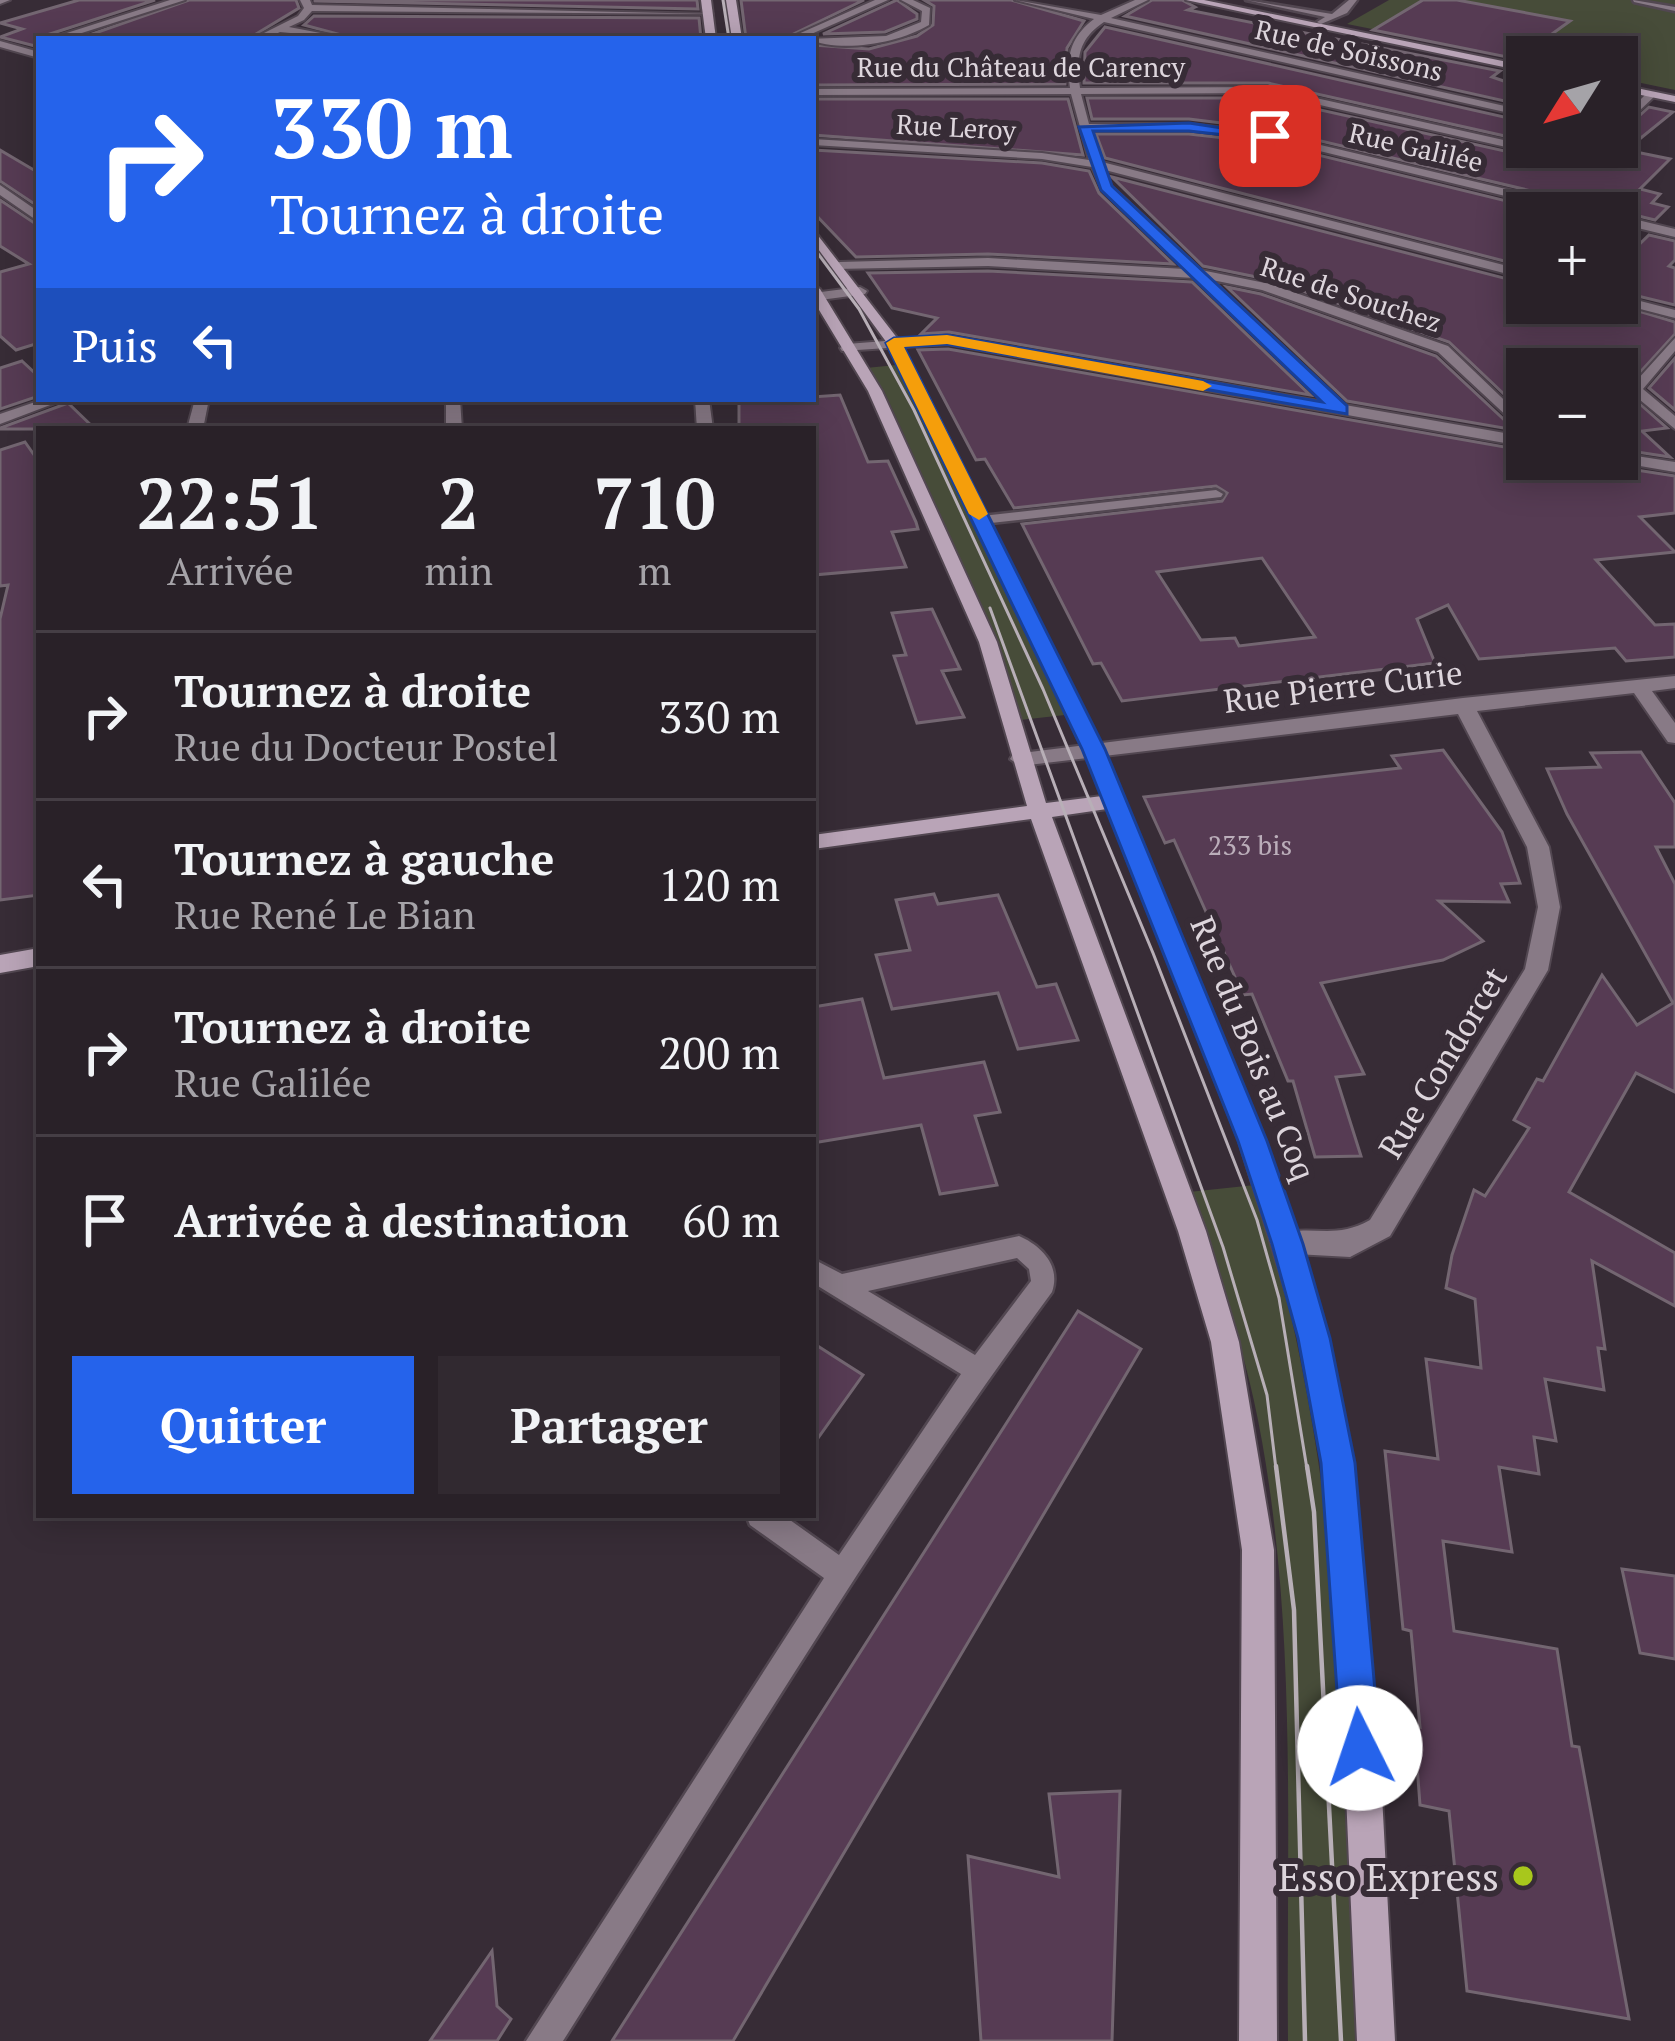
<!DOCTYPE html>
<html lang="fr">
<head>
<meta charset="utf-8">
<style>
  :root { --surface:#292128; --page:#312930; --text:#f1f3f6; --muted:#a5a3a8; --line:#453e45; --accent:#2563eb }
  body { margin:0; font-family:"PT Serif",serif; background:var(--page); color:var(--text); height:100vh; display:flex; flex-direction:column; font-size:45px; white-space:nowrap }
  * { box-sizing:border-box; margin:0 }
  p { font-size:39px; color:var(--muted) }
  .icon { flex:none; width:66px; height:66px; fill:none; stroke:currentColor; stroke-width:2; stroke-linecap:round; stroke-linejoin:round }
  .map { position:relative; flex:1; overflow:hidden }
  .panel { position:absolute; left:36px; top:426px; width:780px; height:1092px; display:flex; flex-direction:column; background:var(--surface); border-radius:0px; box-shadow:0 6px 30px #0003,0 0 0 3px var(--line) }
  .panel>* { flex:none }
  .hud { position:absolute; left:36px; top:36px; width:780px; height:366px; border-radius:0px; box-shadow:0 6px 30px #0003,0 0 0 3px var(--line); background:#2563eb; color:#fff; overflow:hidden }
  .needle { width:78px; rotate:233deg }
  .fabs { position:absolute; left:1506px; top:36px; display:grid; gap:24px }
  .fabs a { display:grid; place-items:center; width:132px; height:132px; border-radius:0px; background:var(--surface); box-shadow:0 6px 30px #0003,0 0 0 3px var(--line); font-size:60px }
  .pin { position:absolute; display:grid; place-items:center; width:102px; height:102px; color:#fff; margin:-51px; border-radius:24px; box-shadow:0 6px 18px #0006 }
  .me { position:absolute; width:132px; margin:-66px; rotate:356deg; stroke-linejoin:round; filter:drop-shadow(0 0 9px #0008) }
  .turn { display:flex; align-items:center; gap:42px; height:252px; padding:0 36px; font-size:54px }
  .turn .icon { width:156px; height:156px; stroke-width:2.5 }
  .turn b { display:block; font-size:84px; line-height:102px }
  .then { display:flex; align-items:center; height:114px; padding:0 36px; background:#0003; gap:24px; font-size:45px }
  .eta { display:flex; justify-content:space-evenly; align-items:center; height:204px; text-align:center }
  .eta b { font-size:72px; font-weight:800; line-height:84px }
  .action { display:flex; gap:24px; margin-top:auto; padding:24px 36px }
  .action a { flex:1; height:138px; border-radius:0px; background:var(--accent); color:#fff; font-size:48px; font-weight:800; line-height:138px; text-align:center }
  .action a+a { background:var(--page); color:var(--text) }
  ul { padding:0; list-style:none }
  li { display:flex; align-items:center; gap:36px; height:168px; padding:0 36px; border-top:3px solid var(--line) }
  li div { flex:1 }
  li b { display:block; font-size:45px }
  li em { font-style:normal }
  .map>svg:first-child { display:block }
  .green { fill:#474c39 }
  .building { fill:#563b53; stroke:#736671; stroke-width:3; fill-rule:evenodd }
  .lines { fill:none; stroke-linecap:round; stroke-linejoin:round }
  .lane-casing { stroke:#524751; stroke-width:5 }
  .street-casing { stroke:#524751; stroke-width:4 }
  .secondary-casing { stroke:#524751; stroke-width:4 }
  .lane { fill:#887a86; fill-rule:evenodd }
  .street { fill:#887a86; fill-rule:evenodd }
  .secondary { fill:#b9a4b7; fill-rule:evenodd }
  .tram-far1 { stroke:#b8afb7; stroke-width:3 }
  .tram { stroke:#b8afb7; stroke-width:4.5 }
  .route { fill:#2563eb; stroke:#184099; stroke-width:3 }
  .slow { fill:#f59e0b }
  .poi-dot { fill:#a8c71c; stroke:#372c36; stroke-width:4.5 }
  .labels { text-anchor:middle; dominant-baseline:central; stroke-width:12; stroke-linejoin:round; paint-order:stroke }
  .far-street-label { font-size:27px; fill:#ddd5dc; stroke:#372c36 }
  .number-label { font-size:27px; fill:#bbaeba }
  .street-label { font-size:33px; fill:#ddd5dc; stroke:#372c36 }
  .near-poi-label { font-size:39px; fill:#ddd5dc; stroke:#372c36; text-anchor:end }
</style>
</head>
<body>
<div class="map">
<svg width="1675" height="2041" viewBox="0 0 1675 2041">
  <rect width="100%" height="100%" fill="#372c36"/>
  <g class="green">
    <path d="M1389,0h286v90l-58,-12v-21l-90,3 -180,-36z"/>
    <path d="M896,365l169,350 -45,5 -39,-116 -97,-213 -18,-23z"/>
    <path d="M1255,1185c89,275 92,569 105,856h-72c-2,-206 10,-418 -30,-621 -15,-78 -43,-153 -69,-228z"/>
  </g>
  <g class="building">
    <path d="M79,0h76l-108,35 -8,4v8l-39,-10 22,-8 -22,-6z"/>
    <path d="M189,0h107l3,8 -51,31h-170z"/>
    <path d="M315,0h382l1,9 -383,-8z"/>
    <path d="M741,0h123l-81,39h-37z"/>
    <path d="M897,0l20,14v5l-32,13 -62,2z"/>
    <path d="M924,0h87l73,21 -17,27 -2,36 -252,1v-40l56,4 48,-13 16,-11 1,-19z"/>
    <path d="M1152,0h30l13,7 -7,3 312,61 -8,6 32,11 -15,13 18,5 -402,-90z"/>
    <path d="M1423,0h34l113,21 -53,38 -144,-29z"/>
    <path d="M314,16l385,2 2,21h-345l-52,-14z"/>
    <path d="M1105,27l417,94 -17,15 -237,-53h-184l1,-31z"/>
    <path d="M1087,98h180l314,70 26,-21 10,1v-12l32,-29 24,5 -47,38 44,9 -30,30 20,5 -8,9 16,4 -13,13 -37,-9 -18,2 -5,-7 -325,-77 -81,-10h-97z"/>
    <path d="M813,99h255l15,56 -270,-20z"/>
    <path d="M1096,134h93l80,9 287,70h-29v37l-15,13 -407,-105z"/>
    <path d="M0,150l39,23v34l-39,-26z"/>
    <path d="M813,150l229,13 47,8 10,22 74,71 -185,-10 -132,3 -43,-45z"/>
    <path d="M1112,177l415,107v19h85l63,19v12l-51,56 43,38 -25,3 28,26 -53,-8v-80h-90v47l-78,-74 -178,-62 -68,-14z"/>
    <path d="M0,200l39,26v117l-23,7 -16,-14v-64l29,-8 -29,-18z"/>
    <path d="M1649,235l26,6v19l-6,6 6,2v37l-58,-14v-25z"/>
    <path d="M988,271l204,11 118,113 -361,-63 -28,2 16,-16 -45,-10 -24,-35z"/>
    <path d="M1227,287l34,7 175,62 79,74 -168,-29z"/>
    <path d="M948,349l579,102v23l65,3 1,-10 24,4v-4l58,9v37l-35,4 35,35 -79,8 59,65 20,-1v33l-49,4 -11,-13 -136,11 -31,-54 -31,14 18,44 -313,38 -21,-38 -8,1 -71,-140 200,-23 5,-8 -11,-7 -202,22 -29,-49 -9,1 -58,-110zM1262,558l53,79 -76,9 -4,-8 -34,2 -44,-68z"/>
    <path d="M1675,358v52l-26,-22z"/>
    <path d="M22,361l17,16v19l-39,13v-41z"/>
    <path d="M840,395l28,67 20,-1 28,61 2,7 -26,3 14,35 -93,8v-146h-74v-27z"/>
    <path d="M68,403l27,26h-95v-1z"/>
    <path d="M25,442l14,20v433l-39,5v-281l8,-34 -8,1v-136z"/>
    <path d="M932,609l28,60 -18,2 22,46 -47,6 -23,-67 12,-1 -14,-42z"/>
    <path d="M1443,750l59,82 18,51 -19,1 8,18 -70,-1 44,40 -40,19 -122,23 43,91 -28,3 25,79 -46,1 -22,-76h-5l-36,-87 -9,1 -69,-155 -9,3 -21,-46 256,-29 -8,-12z"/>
    <path d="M1641,752l34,51v44h-19l19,37v208l-39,-19 -67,119 106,61v53l-83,-45 13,88 -7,-1 6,42 -59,-11 11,62 -22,-4 5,37 -40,-7 13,85 -69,-11 11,90 103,18 15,97 7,1 50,272 -162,-28 -18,-180 -29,-6 -6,-80 6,2 -9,-96 -8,-2 -18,-178 53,8 -12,-100 55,9 -6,-69 -29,-11 6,-33 22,-65 11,6 44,-68 -15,-8 23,-41 6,2 59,-106 35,50 36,-22 -106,-189 -20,-45 53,-2 -9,-14z"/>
    <path d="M934,894l4,10 60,-9 39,92 19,-3 22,56 -60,9 -20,-56 -106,16 -16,-54 34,-5 -14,-50z"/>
    <path d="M862,999l22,79 100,-16 16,50 -25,4 22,69 -57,9 -19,-69 -108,18v-136z"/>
    <path d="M1078,1311l63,38 -408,692h-121z"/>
    <path d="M813,1343l50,32 -50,70z"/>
    <path d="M1622,1569l53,7v83l-35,-6z"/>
    <path d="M1120,1791l-8,250h-131l-13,-185 91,21 -10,-83z"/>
    <path d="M492,1951l5,55 14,13 -14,22h-67z"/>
  </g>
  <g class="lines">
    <g class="lane-casing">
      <g id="lane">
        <path d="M1246,0l86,14 17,-14h8l-10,13 -26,11 -4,-2 8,-5z"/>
        <path d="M1633,0l42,7v4l-41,-9z"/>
        <path d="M1216,490l7,4 -2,3 -239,27 -7,-4 7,-4z"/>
        <path d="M1019,1236c23,10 42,30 33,56 -177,240 -330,498 -489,749h-37l298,-463 -74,-53 -4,-10h37l56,40 122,-181 -148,-91v-24l29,15zM1017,1258l12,11 2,12 -56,74 -107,-64z"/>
      </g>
    </g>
    <g class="street-casing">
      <g id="street">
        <path d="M0,0h10l-10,4z"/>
        <path d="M170,0h15l-122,39h-15z"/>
        <path d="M300,0h10l2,5 401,9 -401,-3 -8,9 -15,7 63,12 -72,-7 -15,7h-13l46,-23 6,-8z"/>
        <path d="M875,0h13l-88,39h-13z"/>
        <path d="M901,0h12l17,8 -1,17c-32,19 -89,28 -121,14l78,-3 35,-14 1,-11z"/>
        <path d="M1015,0l86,15 34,-15h13l-37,18 416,93v6l-423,-95c-26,17 -28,37 -24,66l187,-1 313,70 10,-10h13l-21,17 -315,-71 -186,1 8,30h100l81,9 324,77 2,3h-21l-305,-74 -81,-9h-99l12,32 425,109v8l-422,-109 6,16 90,84 69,14 178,62 79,76v13l-89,-83 -176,-62 -50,-10 133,125 182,32v10l-579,-103 -106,7 -2,-3 7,-4 101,-8 376,66 -130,-124 -206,-12 -153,3v-6l5,-1 148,-4 197,11 -83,-79 -10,-23 -50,-8 -229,-14v-6l229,14 47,7 -18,-66 -258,1v-6l257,-1c-4,-30 -1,-50 24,-69z"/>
        <path d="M0,41l39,11v6l-39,-11z"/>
        <path d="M1648,92l9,2 -40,38v-9z"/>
        <path d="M0,185l39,27v10l-39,-27z"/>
        <path d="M1617,215l58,14v8l-58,-14z"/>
        <path d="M860,287l7,4 -2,3 -52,7v-8z"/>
        <path d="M1617,295l58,15v8l-58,-15z"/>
        <path d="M1675,338v13l-32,38 32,27v13l-47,-39z"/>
        <path d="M44,399h22l-66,25v-10z"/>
        <path d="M195,399h14l-6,30h-16z"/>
        <path d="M446,399h14l2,30h-16z"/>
        <path d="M695,399h14l4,30h-16z"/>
        <path d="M1617,453l58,9v10l-64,-11 6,-2z"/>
        <path d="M1675,676v12l-23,3 23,32v20l-7,-1 -34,-49 -157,18 72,136 11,60 -12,63 -158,266 -40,21 -73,-4 -4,-9 4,-9c35,-12 55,6 93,-15l155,-251 13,-62 -11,-60 -69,-133 -438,52 -10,-7 3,-5 450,-56z"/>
      </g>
    </g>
    <g class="secondary-casing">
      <g id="secondary">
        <path d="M701,0h10l5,39h-10z"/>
        <path d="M726,0h10l6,39h-10z"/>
        <path d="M1186,0h18l323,66v6z"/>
        <path d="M1617,84l58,12v6l-58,-12z"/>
        <path d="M813,229l88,114 202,406 162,392 36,103 27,94 25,125 29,332 13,246h-38l-11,-246 -23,-332 -23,-125 -61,-197 -132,-332 -55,8 154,414 33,111 35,208 3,491h-38l3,-491 -31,-208 -33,-111 -147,-412 -218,30v-14l214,-29 -48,-164 -111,-251 -55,-91v-15l7,4 62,102 115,251 49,161 56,-7 -19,-47 -196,-406 -74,-101z"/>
        <path d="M39,948v18l-39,7v-18z"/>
      </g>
    </g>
    <use href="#lane" class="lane"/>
    <use href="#street" class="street"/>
    <use href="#secondary" class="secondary"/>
    <g class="tram-far1">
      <path d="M723,0l6,39"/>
      <path d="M813,247l46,62 55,101 129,279 110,264 104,267 22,78 28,171"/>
      <path d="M990,608l233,639 44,148 9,74"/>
    </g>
    <g class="tram">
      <path d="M1276,1466l18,144 11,431"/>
      <path d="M1307,1466l7,46 27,529"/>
    </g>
  </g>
  <path class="route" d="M1189,123l87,13 -6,4 -81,-9h-96l19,55 235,220v8l-400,-70 -43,3 201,402 162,392 36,103 27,94 25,125 25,285 -6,13 -14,6 -14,-6 -5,-13 -20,-285 -23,-125 -26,-94 -34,-103 -156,-392 -196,-406 8,-5 53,-3 375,67 -221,-212 -22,-63z"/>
  <path class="slow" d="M947,335l256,46 9,5 -9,5 -256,-47 -43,3 84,167 -9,6 -10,-6 -83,-171 8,-5z"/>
  <circle class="poi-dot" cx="1523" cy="1876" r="12"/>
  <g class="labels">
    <g class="far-street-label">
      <text transform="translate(1349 50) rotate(13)">Rue de Soissons</text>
      <text x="1021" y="67">Rue du Château de Carency</text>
      <text transform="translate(956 127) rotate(3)">Rue Leroy</text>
      <text transform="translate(1416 147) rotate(13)">Rue Galilée</text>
      <text transform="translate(1351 294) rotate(18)">Rue de Souchez</text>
    </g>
    <g class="number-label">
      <text x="1250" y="845">233 bis</text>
    </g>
    <g class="street-label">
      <text transform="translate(1343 686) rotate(-7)">Rue Pierre Curie</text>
      <text transform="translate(1254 1048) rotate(68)">Rue du Bois au Coq</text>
      <text transform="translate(1442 1062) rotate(-59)">Rue Condorcet</text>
    </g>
    <g class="near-poi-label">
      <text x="1499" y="1876">Esso Express</text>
    </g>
  </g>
</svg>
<div class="fabs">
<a><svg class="needle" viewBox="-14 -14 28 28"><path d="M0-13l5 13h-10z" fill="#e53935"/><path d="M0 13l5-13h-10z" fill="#a5a3a8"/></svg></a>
<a>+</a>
<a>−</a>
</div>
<div class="pin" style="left:1270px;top:136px;background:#d93025"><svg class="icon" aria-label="arrive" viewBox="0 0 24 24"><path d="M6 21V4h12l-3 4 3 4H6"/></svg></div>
<svg class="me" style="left:1360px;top:1748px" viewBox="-20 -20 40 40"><circle r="19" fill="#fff"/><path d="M0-13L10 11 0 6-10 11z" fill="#2563eb"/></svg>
<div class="hud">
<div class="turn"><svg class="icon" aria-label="right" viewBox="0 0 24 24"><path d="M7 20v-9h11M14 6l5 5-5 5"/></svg><div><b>330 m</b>Tournez à droite</div></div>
<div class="then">Puis<svg class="icon" aria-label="left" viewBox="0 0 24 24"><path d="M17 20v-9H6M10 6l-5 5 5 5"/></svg></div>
</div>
<section class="panel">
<div class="eta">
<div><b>22:51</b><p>Arrivée</p></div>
<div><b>2</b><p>min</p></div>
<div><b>710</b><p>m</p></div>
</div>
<ul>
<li><svg class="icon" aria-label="right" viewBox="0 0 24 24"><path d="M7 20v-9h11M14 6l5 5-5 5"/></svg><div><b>Tournez à droite</b><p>Rue du Docteur Postel</p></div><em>330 m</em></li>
<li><svg class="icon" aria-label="left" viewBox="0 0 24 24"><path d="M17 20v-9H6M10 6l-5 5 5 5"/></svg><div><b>Tournez à gauche</b><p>Rue René Le Bian</p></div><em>120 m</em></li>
<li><svg class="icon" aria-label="right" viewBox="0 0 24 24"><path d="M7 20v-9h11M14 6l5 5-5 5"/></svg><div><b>Tournez à droite</b><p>Rue Galilée</p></div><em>200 m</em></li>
<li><svg class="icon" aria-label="arrive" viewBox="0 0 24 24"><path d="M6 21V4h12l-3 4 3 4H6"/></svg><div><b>Arrivée à destination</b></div><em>60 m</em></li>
</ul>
<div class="action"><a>Quitter</a><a>Partager</a></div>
</section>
</div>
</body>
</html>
